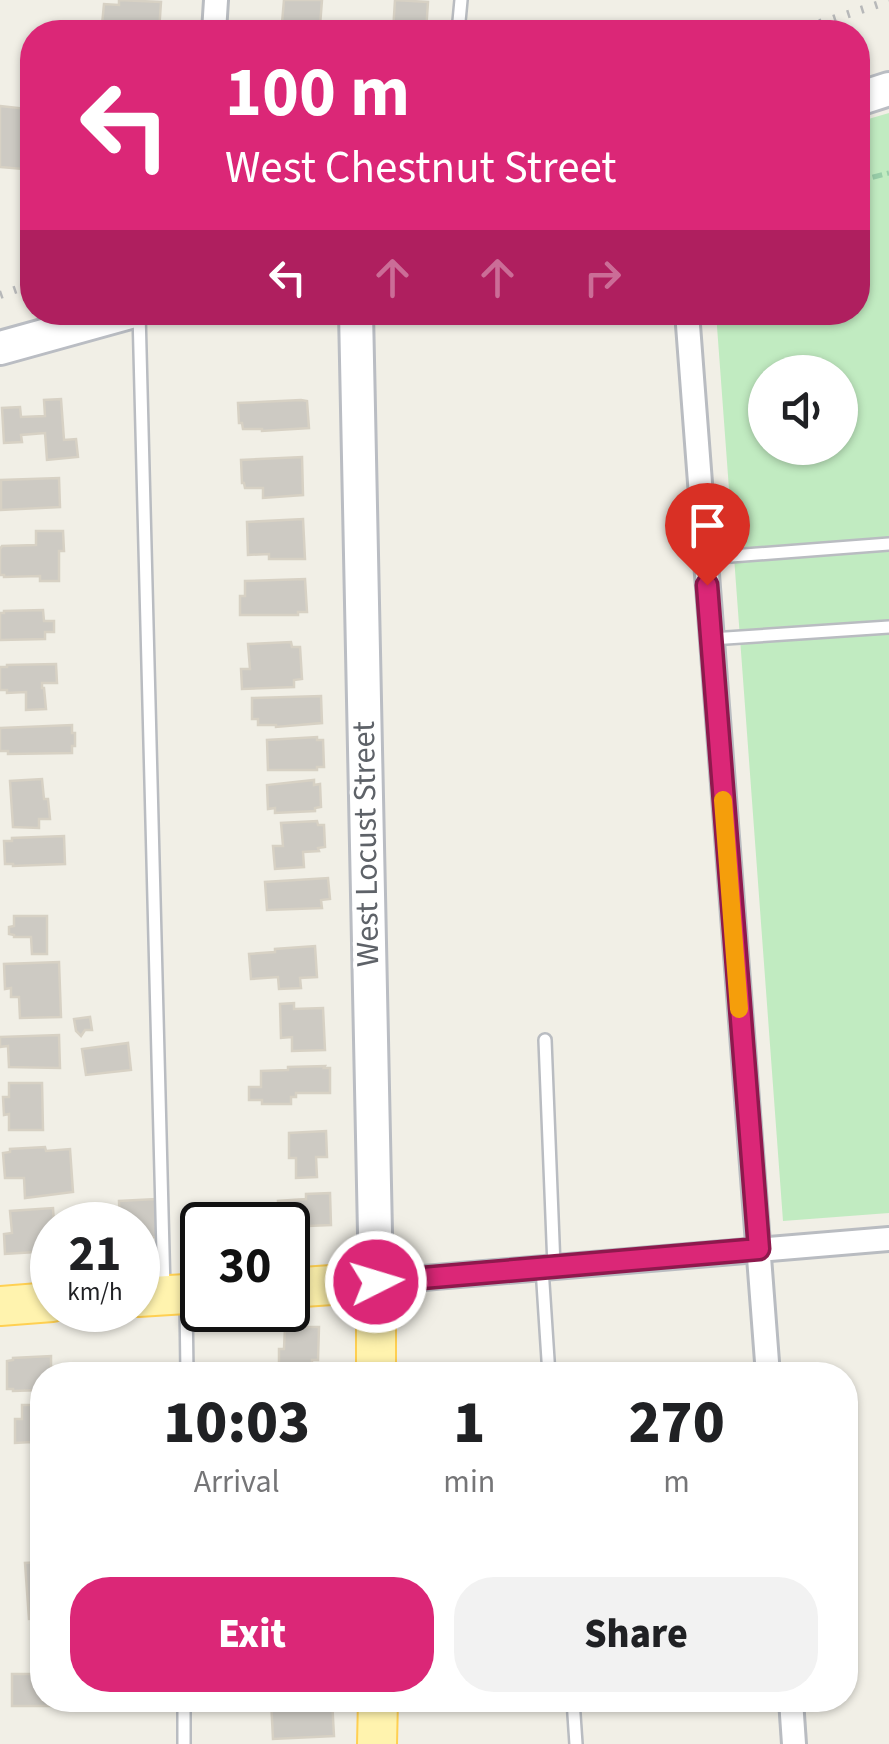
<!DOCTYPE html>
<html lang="en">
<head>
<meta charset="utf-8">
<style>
  :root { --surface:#fff; --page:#f2f2f2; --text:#202124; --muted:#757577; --accent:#db2777 }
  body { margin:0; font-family:"Source Sans 3",sans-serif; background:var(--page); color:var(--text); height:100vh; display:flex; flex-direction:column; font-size:38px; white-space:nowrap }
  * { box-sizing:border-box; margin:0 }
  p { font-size:32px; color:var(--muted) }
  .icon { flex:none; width:55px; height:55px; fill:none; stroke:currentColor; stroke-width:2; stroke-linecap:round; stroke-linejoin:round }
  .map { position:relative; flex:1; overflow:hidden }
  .panel { position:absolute; left:30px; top:1362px; width:828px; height:350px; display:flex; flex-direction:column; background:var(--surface); border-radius:40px; box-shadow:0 2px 8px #0004 }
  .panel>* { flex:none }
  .top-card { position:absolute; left:20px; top:20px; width:850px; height:305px; border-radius:40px; box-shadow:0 2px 8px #0004; background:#db2777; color:#fff; overflow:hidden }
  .controls { position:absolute; left:748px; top:355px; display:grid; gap:20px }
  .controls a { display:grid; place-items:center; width:110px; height:110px; border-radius:50%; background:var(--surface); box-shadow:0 2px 8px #0004; font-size:50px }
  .speed { position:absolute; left:30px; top:1202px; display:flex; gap:20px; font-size:50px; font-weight:700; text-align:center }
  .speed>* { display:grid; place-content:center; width:130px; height:130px; border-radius:50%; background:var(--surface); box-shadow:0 2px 8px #0004; line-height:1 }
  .speed small { font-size:25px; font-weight:400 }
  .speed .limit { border:5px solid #111; border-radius:15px; background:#fff; color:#111 }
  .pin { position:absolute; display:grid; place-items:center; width:85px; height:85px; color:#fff; margin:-102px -42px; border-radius:50% 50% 50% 0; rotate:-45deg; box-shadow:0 0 10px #0007 }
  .pin .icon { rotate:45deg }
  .me { position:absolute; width:110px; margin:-55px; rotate:85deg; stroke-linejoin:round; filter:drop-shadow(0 0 8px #0008) }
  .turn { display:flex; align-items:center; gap:35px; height:210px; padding:0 40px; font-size:45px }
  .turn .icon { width:130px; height:130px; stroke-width:2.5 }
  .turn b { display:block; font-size:70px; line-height:85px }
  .lanes { display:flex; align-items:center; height:95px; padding:0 40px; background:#0003; justify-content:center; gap:50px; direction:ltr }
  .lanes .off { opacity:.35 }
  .eta { display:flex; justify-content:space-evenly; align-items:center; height:170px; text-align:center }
  .eta b { font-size:60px; font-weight:800; line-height:70px }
  .primary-button { display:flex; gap:20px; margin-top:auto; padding:20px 40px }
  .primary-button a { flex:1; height:115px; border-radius:40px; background:var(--accent); color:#fff; font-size:40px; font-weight:800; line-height:115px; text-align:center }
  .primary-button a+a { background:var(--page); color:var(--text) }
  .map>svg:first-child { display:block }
  .green { fill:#c1ebc1; fill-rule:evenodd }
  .building { fill:#cdcac3; stroke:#d7d1c4; stroke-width:2.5 }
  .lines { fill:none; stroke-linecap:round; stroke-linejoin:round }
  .lane-casing { stroke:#b9bcc1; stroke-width:16 }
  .street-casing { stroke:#b9bcc1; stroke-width:28 }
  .secondary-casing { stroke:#babdc3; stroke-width:38 }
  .primary-casing { stroke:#ffd052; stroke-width:42 }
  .path { stroke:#98cda8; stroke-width:5; stroke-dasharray:10 5; stroke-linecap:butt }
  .lane { stroke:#fff; stroke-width:11 }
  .street { stroke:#fff; stroke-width:22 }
  .secondary { stroke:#fff; stroke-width:32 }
  .primary { stroke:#fff3ae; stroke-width:38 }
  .rail { stroke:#b7b8b9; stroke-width:8; stroke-dasharray:2.5 12; stroke-linecap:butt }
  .route-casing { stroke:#8e194d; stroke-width:25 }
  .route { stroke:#db2777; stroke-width:18 }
  .slow { stroke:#f59e0b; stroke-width:18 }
  .labels { text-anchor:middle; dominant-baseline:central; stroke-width:8; stroke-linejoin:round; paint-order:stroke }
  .street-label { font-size:32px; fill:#5e6268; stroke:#fff }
</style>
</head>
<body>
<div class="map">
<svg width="889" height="1744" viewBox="0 0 889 1744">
  <rect width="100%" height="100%" fill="#f1efe6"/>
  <path class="green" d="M889,113v1100l-106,8 -67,-908 142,-1v-190zM765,372h75v76h-75z"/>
  <g class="building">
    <path d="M119,0l42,2 -2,30h-43v-5l-14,-2 2,-21 15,1z"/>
    <path d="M284,0h38l-2,26 -38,-3z"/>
    <path d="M395,0l33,2 -2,30h-33z"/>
    <path d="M0,106l28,3 -5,60 -23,-2z"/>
    <path d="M61,399l3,41 12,-1 2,18 -31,3 -2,-27 -24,2 1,7 -18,1 -2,-35 18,-1 1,10 24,-1 -1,-16z"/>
    <path d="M301,400l6,1 2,27 -47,3v-2h-19l-1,-6h-3l-1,-20z"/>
    <path d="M302,457l1,38 -40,3v-10h-18l-1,-5h-2l-1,-23z"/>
    <path d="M59,478l1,29 -59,3v-30z"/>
    <path d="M303,519l2,40h-36v-5l-21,1 -1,-33z"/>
    <path d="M36,531h27l1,20h-5v30h-19v-5l-36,1v-2h-4v-26l2,-3 34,-1z"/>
    <path d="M305,579l2,33h-9v3h-58v-19h5v-15z"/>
    <path d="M43,610l1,11h10v11h-9v7l-45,1v-27h4v-2z"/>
    <path d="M291,642l1,5h8l2,32 -8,1v7l-52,2 -1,-20h9l-2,-25z"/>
    <path d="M56,664l1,19h-15v5h2l2,21 -20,1v-18l-19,1v-3h-7v-23h7v-2z"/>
    <path d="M321,696l1,27 -46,4v-2h-18v-6h-6v-21z"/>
    <path d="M72,725v8h3v13h-3v7l-64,1v-3h-8v-23z"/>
    <path d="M317,737v3h6l1,27h-7v3h-49l-1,-30z"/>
    <path d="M42,779l2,20h4l2,20h-11v9l-26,-1 -3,-46z"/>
    <path d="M314,780v5l6,-1 1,23 -6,1v3l-40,2v-5l-7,1 -1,-24z"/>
    <path d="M317,821l1,4h6l1,22 -7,1 1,3 -16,1 1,15 -29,2 -2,-23h10l-2,-23z"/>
    <path d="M64,836l1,28 -52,2v-2h-8l-1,-23h8v-3z"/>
    <path d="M328,878l2,21 -9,1 1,8 -55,2 -2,-28z"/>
    <path d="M14,916h33v38h-15l-1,-17h-17v-2l-5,-1v-7l5,-1z"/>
    <path d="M315,946l2,31 -17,1 1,10 -22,1 -1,-12 -27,2 -2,-25 26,-2v-3z"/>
    <path d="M59,962l2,55 -41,1 -1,-21h-8v-9l-6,1 -1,-25z"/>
    <path d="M294,1003v6l29,-1 2,42 -33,1v-14l-11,1 -1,-34z"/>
    <path d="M90,1017l2,13h-7l-4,6 -5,-5 -2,-12z"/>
    <path d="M59,1035l1,33 -51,-1 -1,-21 -8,1v-10z"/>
    <path d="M128,1043l3,27 -45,5 -4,-26z"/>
    <path d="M325,1066l-1,2h6v25h-34v4h-5v7h-29v-4h-13v-13h12v-16l27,-1v-3z"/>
    <path d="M9,1083h33l1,47h-34v-16l-5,1 -1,-18h6z"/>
    <path d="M326,1131l1,26h-11l1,20 -21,1v-20h-7v-25z"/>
    <path d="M45,1147l1,4 24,-2 3,43 -48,6 -1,-20h-19l-2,-25 7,-1v-3z"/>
    <path d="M330,1193l1,32 -23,1 -1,-5h-8l1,20 -12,1v-17h-9l-1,-24 28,-2v-5z"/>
    <path d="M156,1199l3,38 -21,1v-13h-18l-1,-24z"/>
    <path d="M53,1208l1,15 3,2h-5v26l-47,3 -1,-20 8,-1 -2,-22z"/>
    <path d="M285,1327h34l-1,33h-6v9l-33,-1v-19h5z"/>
    <path d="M51,1356v11h22v8h-31v15l-29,1v-2h-6v-28l6,-1v-2z"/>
    <path d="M22,1405h20v41h-10v-4l-17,1v-24h7z"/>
    <path d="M35,1476h7v43h-9z"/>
    <path d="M42,1562v56l-13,1 -4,-56z"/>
    <path d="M12,1674h30v26h39l-1,6h-68z"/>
    <path d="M271,1700h61l2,36 -61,3z"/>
  </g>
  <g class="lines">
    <g class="lane-casing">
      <g id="lane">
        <path d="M458,32l3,-32"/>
        <path d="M139,312l25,979"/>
        <path d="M705,558l184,-14"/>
        <path d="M711,639l178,-12"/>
        <path d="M545,1040l9,227"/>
        <path d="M542,1268l7,107"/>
        <path d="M186,1298l1,77"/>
        <path d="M573,1700l3,44"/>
        <path d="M184,1744v-44"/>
      </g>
    </g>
    <g class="street-casing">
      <g id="street">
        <path d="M214,32l2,-32"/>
        <path d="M687,312l81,1063"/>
        <path d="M376,1282l513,-43"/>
        <path d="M791,1700l3,44"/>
      </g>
    </g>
    <g class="secondary-casing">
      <g id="secondary">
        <path d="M858,99l31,-10"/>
        <path d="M356,312l20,970"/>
        <path d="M0,348l130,-36"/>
      </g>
    </g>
    <g class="primary-casing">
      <g id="primary">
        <path d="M288,1288l88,-6v93"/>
        <path d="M138,1297l64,-4"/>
        <path d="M0,1306l52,-4"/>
        <path d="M377,1744l1,-44"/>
      </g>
    </g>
    <path class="path" d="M858,181l31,-8"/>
    <use href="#lane" class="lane"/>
    <use href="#street" class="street"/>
    <use href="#secondary" class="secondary"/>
    <use href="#primary" class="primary"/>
    <g class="rail">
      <path d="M792,32l97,-31"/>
      <path d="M0,295l32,-11"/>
    </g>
  </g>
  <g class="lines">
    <g class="route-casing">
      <path id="route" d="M376,1282l383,-33 -52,-664"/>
    </g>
    <use href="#route" class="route"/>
    <path class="slow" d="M723,800l16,209"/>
  </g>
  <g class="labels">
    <g class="street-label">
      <text transform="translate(366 844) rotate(-91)">West Locust Street</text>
    </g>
  </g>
</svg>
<div class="controls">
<a><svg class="icon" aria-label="sound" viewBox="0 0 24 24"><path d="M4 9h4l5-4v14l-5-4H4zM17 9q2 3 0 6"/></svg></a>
</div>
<div class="speed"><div>21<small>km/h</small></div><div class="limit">30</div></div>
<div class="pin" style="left:707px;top:585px;background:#d93025"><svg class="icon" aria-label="arrive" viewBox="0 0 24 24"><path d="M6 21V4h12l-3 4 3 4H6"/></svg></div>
<svg class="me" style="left:376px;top:1282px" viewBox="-20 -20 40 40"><circle r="17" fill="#db2777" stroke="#fff" stroke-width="3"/><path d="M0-11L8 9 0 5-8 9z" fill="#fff"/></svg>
<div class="top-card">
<div class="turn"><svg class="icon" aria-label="left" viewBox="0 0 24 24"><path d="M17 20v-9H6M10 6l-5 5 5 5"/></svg><div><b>100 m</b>West Chestnut Street</div></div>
<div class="lanes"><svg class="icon" aria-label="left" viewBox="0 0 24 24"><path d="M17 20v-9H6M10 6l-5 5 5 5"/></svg><svg class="icon off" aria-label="ahead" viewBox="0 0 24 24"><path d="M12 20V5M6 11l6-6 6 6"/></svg><svg class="icon off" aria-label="ahead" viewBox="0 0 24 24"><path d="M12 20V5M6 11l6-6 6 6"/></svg><svg class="icon off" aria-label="right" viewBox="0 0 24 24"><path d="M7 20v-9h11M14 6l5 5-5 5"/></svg></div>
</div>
<section class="panel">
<div class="eta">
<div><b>10:03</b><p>Arrival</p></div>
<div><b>1</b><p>min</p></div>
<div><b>270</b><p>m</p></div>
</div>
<div class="primary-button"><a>Exit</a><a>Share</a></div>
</section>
</div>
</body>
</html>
